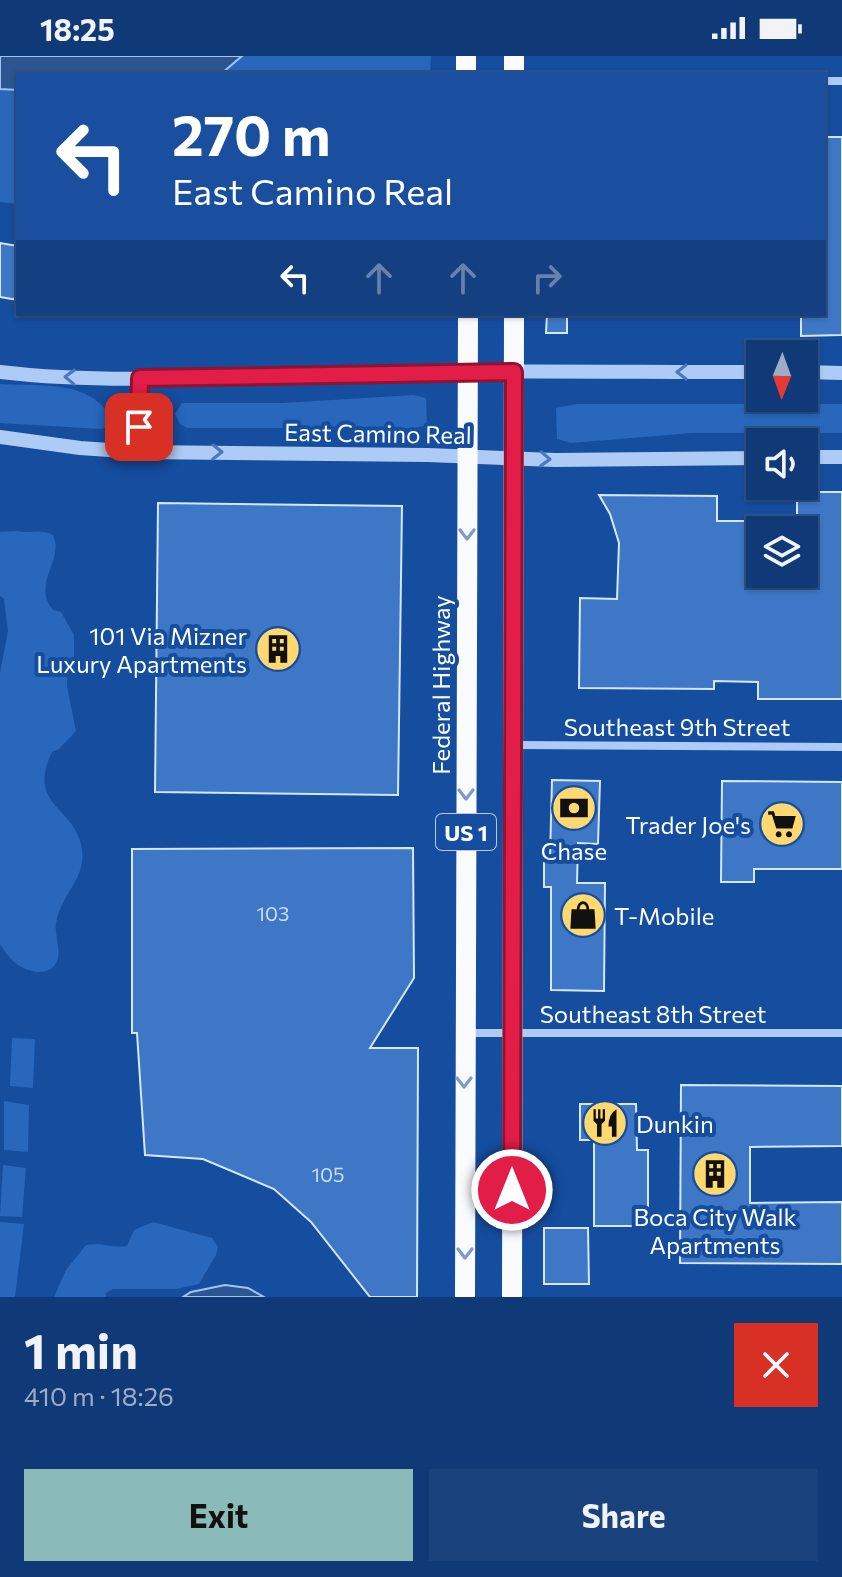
<!DOCTYPE html>
<html lang="en">
<head>
<meta charset="utf-8">
<style>
  :root { --surface:#103a77; --page:#19417c; --text:#f1f3f6; --muted:#9cadc6; --line:#305489; --accent:#8bbbb9 }
  body { margin:0; font-family:Commissioner,sans-serif; background:var(--page); color:var(--text); height:100vh; display:flex; flex-direction:column; font-size:30px; white-space:nowrap }
  * { box-sizing:border-box; margin:0 }
  p { font-size:26px; color:var(--muted) }
  .icon { flex:none; width:44px; height:44px; fill:none; stroke:currentColor; stroke-width:2; stroke-linecap:round; stroke-linejoin:round }
  .map { position:relative; height:1241px; overflow:hidden }
  .side { display:flex; flex-direction:column; background:var(--surface); flex:1 }
  .side>* { flex:none }
  .guide { position:absolute; left:16px; top:16px; width:810px; height:244px; border-radius:0px; box-shadow:0 2px 6px #0004,0 0 0 2px var(--line); background:#1a4fa0; color:#fff; overflow:hidden }
  .needle { width:52px; rotate:181deg }
  .controls { position:absolute; left:746px; top:284px; display:grid; gap:16px }
  .controls a { display:grid; place-items:center; width:72px; height:72px; border-radius:0px; background:var(--surface); box-shadow:0 2px 6px #0004,0 0 0 2px var(--line); font-size:40px }
  .pin { position:absolute; display:grid; place-items:center; width:68px; height:68px; color:#fff; margin:-34px; border-radius:16px; box-shadow:0 4px 12px #0006 }
  .me { position:absolute; width:88px; margin:-44px; rotate:0deg; stroke-linejoin:round; filter:drop-shadow(0 0 6px #0008) }
  .turn { display:flex; align-items:center; gap:28px; height:168px; padding:0 24px; font-size:36px }
  .turn .icon { width:104px; height:104px; stroke-width:2.5 }
  .turn b { display:block; font-size:56px; line-height:68px }
  .lanes { display:flex; align-items:center; height:76px; padding:0 24px; background:#0003; justify-content:center; gap:40px; direction:ltr }
  .lanes .off { opacity:.35 }
  .round { display:grid; place-items:center; flex:none; width:84px; height:84px; border-radius:0px; background:var(--page) }
  .headline { display:flex; align-items:center; justify-content:space-between; height:136px; padding:0 24px }
  h1 { font-size:48px; font-weight:700; line-height:60px }
  .button { display:flex; gap:16px; margin-top:auto; padding:16px 24px }
  .button a { flex:1; height:92px; border-radius:0px; background:var(--accent); color:#111; font-size:32px; font-weight:700; line-height:92px; text-align:center }
  .button a+a { background:var(--page); color:var(--text) }
  .status { display:flex; justify-content:space-between; align-items:center; height:56px; padding:0 40px; background:var(--surface); direction:ltr }
  .status svg { height:22px; fill:currentColor }
  .map>svg:first-child { display:block }
  .green { fill:#2867bc }
  .water { fill:#2c5592; stroke:#9fc5f6; stroke-width:2 }
  .building { fill:#3d77c5; stroke:#d5e6fd; stroke-width:2 }
  .lines { fill:none; stroke-linecap:round; stroke-linejoin:round }
  .minor { stroke:#adcbf4; stroke-width:8 }
  .tertiary { stroke:#adcbf4; stroke-width:14 }
  .primary { stroke:#f9fbff; stroke-width:20 }
  .oneway { stroke:#4a79bd }
  .oneway2 { stroke:#7c9bca }
  .route-casing { stroke:#92132f; stroke-width:20 }
  .route { stroke:#e11d48; stroke-width:14 }
  .labels { text-anchor:middle; dominant-baseline:central; stroke-width:8; stroke-linejoin:round; paint-order:stroke }
  .number-label { font-size:20px; fill:#ceddf0 }
  .shield { fill:#154d9f; stroke:#b9cae2; stroke-width:2 }
  .shield-label { font-size:22px; font-weight:bold; fill:#fff }
  .street-label { font-size:24px; fill:#fff; stroke:#154d9f }
  .poi-label { font-size:24px; fill:#fff; stroke:#154d9f; text-anchor:end }
</style>
</head>
<body>
<div class="status"><b>18:25</b><svg viewBox="0 0 49 12"><path d="M0 12V9h3v3zM5 12V6h3v6zM10 12V3h3v9zM15 12V0h3v12zM26 1h20v11H26zM47 4h2v5h-2z"/></svg></div>
<div class="map">
<svg width="842" height="1241" viewBox="0 0 842 1241">
  <rect width="100%" height="100%" fill="#154d9f"/>
  <g class="green">
    <path d="M0,0h431l-1,18h-412v130l-18,-2z"/>
    <path d="M0,328c40,3 92,-6 113,37l-3,6 -9,2 -101,-6z"/>
    <path d="M414,339l12,3 1,27 -12,3h-228l-7,-4 -5,-10 7,-11h100z"/>
    <path d="M577,348h265v29h-150l-121,10 -14,-4 -1,-31z"/>
    <path d="M17,475c13,3 24,-3 36,4 12,25 -22,48 0,75l8,2 13,23v24l-7,16v11l9,45 -17,18 -7,3c-25,53 19,53 29,92 8,35 -20,47 -25,80 -2,13 8,30 -2,42 -5,6 -15,7 -22,5 -16,-4 -24,-14 -32,-27v-271l8,-42 -4,-32 -4,-3v-64z"/>
    <path d="M12,982l23,1 -2,49 -23,-2z"/>
    <path d="M4,1045l25,4 -1,47 -24,-2z"/>
    <path d="M3,1109l23,3 -4,49 -22,-1z"/>
    <path d="M0,1166l24,2 -9,73h-15z"/>
    <path d="M153,1166l59,16 6,9 -2,8 -17,29 -22,5h-64l-7,4v4h-52l12,-27 20,-25c14,-3 27,3 41,1l7,-16z"/>
  </g>
  <g class="water">
    <path d="M0,0h242l-21,18h-203v16l-18,-1z"/>
    <path d="M225,1229l23,3 16,9h-81l8,-5z"/>
  </g>
  <g class="building">
    <path d="M824,81h18v198l-41,1v-22h23z"/>
    <path d="M0,187l18,3v54l-18,-3z"/>
    <path d="M547,258h20v19h-21z"/>
    <path d="M797,436h45v207h-84v-17l-44,-1v8l-135,-1 1,-90 37,1 2,-56 -9,-29 -11,-19 118,1v25h43v53h44v-44h-7z"/>
    <path d="M158,447l244,3 -4,289 -243,-3z"/>
    <path d="M552,724l48,1 -2,63 -20,-1 -1,40h28l-1,108 -53,-1v-103h-7v-29h6z"/>
    <path d="M722,725l120,1v87h-88v13h-33z"/>
    <path d="M413,792l1,130 -44,70h48l-1,249h-47l-59,-75 -37,-33 -71,-30 -58,-4 -8,-122h-5v-184z"/>
    <path d="M681,1029l161,1v60l-92,1v56l92,-1v62l-162,-1z"/>
    <path d="M580,1048h56l1,46h11v76h-54v-86h-14z"/>
    <path d="M544,1172h44l1,56h-45z"/>
  </g>
  <g class="lines">
    <g class="minor">
      <path d="M824,25h18"/>
      <path d="M139,396l1,-74"/>
      <path d="M515,689l327,2"/>
      <path d="M467,977h375"/>
    </g>
    <g class="tertiary">
      <path d="M0,316c110,13 223,4 334,1 142,-3 284,-1 426,-1"/>
      <path d="M804,316l38,1"/>
      <path d="M0,381l80,11 59,4 289,3 127,5 205,-2"/>
      <path d="M804,401h38"/>
    </g>
    <g class="primary">
      <path d="M466,0v18"/>
      <path d="M514,18v-18"/>
      <path d="M465,1241l3,-983"/>
      <path d="M512,1241l2,-983"/>
    </g>
  </g>
  <defs><path id="oneway-chevron" d="M-2-3.5L2.5 0L-2 3.5" fill="none" stroke-width="1.6" stroke-linecap="round" stroke-linejoin="round" transform="scale(2)"/></defs>
  <g class="oneway">
    <use href="#oneway-chevron" transform="translate(682 316) rotate(-180)"/>
    <use href="#oneway-chevron" transform="translate(70 321) rotate(-178)"/>
    <use href="#oneway-chevron" transform="translate(217 396) rotate(1)"/>
    <use href="#oneway-chevron" transform="translate(545 403) rotate(2)"/>
  </g>
  <g class="oneway2">
    <use href="#oneway-chevron" transform="translate(467 478) rotate(90)"/>
    <use href="#oneway-chevron" transform="translate(466 738) rotate(90)"/>
    <use href="#oneway-chevron" transform="translate(464 1026) rotate(90)"/>
    <use href="#oneway-chevron" transform="translate(465 1197) rotate(90)"/>
  </g>
  <g class="lines">
    <g class="route-casing">
      <path id="route" d="M139,371l1,-49 374,-6 -2,818"/>
    </g>
    <use href="#route" class="route"/>
  </g>
  <defs>
    <g id="building-disc" transform="scale(2.3)"><circle r="9.5" fill="#ffd96f" stroke="#154d9f"/><path d="M-4-6H4V6H1V3H-1V6H-4ZM-2.5-4.3h1.7v1.8h-1.7ZM.8-4.3h1.7v1.8H.8ZM-2.5-1h1.7V.8h-1.7ZM.8-1h1.7V.8H.8Z" fill="#111"/></g>
    <g id="bank-disc" transform="scale(2.3)"><circle r="9.5" fill="#ffd96f" stroke="#154d9f"/><path d="M-6-4H6V4H-6ZM0-2.3a2.3 2.3 0 1 0 0 4.6a2.3 2.3 0 1 0 0-4.6Z" fill="#111"/></g>
    <g id="supermarket-disc" transform="scale(2.3)"><circle r="9.5" fill="#ffd96f" stroke="#154d9f"/><path d="M-6-5.5h2.5l.6 2H6L4.5 2H-2.5L-4.4-4H-6ZM-1.5 3.2a1.3 1.3 0 1 0 .1 0ZM3 3.2a1.3 1.3 0 1 0 .1 0Z" fill="#111"/></g>
    <g id="shop-disc" transform="scale(2.3)"><circle r="9.5" fill="#ffd96f" stroke="#154d9f"/><path d="M-5-2.5h2.3a2.7 3.5 0 0 1 5.4 0H5L5.5 6h-11ZM-1.5-2.5h3a1.5 2.3 0 0 0-3 0Z" fill="#111"/></g>
    <g id="restaurant-disc" transform="scale(2.3)"><circle r="9.5" fill="#ffd96f" stroke="#154d9f"/><path d="M-5-6h1v4h1v-4h1v4h1v-4h1v5L-1.5 .5V6h-2V.5L-5-1ZM5-6V6H3V1.5H1.5Q1.5-4 5-6Z" fill="#111"/></g>
  </defs>
  <g fill-rule="evenodd">
    <use href="#building-disc" x="278" y="593"/>
    <use href="#bank-disc" x="574" y="752"/>
    <use href="#supermarket-disc" x="782" y="768"/>
    <use href="#shop-disc" x="583" y="859"/>
    <use href="#restaurant-disc" x="605" y="1067"/>
    <use href="#building-disc" x="715" y="1118"/>
  </g>
  <g class="labels">
    <g class="number-label">
      <text x="273" y="857">103</text>
      <text x="328" y="1118">105</text>
    </g>
    <rect class="shield" x="436" y="758" width="60" height="36" rx="6"/>
    <g class="shield-label">
      <text x="466" y="776">US 1</text>
    </g>
    <g class="street-label">
      <text transform="translate(378 377) rotate(1)">East Camino Real</text>
      <text transform="translate(440 629) rotate(-90)">Federal Highway</text>
      <text x="677" y="670">Southeast 9th Street</text>
      <text x="653" y="957">Southeast 8th Street</text>
    </g>
    <g class="poi-label">
      <text x="247" y="579">101 Via Mizner<tspan x="247" dy="28">Luxury Apartments</tspan></text>
      <text x="751" y="768">Trader Joe's</text>
      <text x="574" y="794" text-anchor="middle">Chase</text>
      <text x="614" y="859" text-anchor="start">T-Mobile</text>
      <text x="636" y="1067" text-anchor="start">Dunkin</text>
      <text x="715" y="1160" text-anchor="middle">Boca City Walk<tspan x="715" dy="28">Apartments</tspan></text>
    </g>
  </g>
</svg>
<div class="controls">
<a><svg class="needle" viewBox="-14 -14 28 28"><path d="M0-13l5 13h-10z" fill="#e53935"/><path d="M0 13l5-13h-10z" fill="#9cadc6"/></svg></a>
<a><svg class="icon" aria-label="sound" viewBox="0 0 24 24"><path d="M4 9h4l5-4v14l-5-4H4zM17 9q2 3 0 6"/></svg></a>
<a><svg class="icon" aria-label="layers" viewBox="0 0 24 24"><path d="M12 4l9 5-9 5-9-5zM3 14l9 5 9-5"/></svg></a>
</div>
<div class="pin" style="left:139px;top:371px;background:#d93025"><svg class="icon" aria-label="arrive" viewBox="0 0 24 24"><path d="M6 21V4h12l-3 4 3 4H6"/></svg></div>
<svg class="me" style="left:512px;top:1134px" viewBox="-20 -20 40 40"><circle r="17" fill="#e11d48" stroke="#fff" stroke-width="3"/><path d="M0-11L8 9 0 5-8 9z" fill="#fff"/></svg>
<div class="guide">
<div class="turn"><svg class="icon" aria-label="left" viewBox="0 0 24 24"><path d="M17 20v-9H6M10 6l-5 5 5 5"/></svg><div><b>270 m</b>East Camino Real</div></div>
<div class="lanes"><svg class="icon" aria-label="left" viewBox="0 0 24 24"><path d="M17 20v-9H6M10 6l-5 5 5 5"/></svg><svg class="icon off" aria-label="ahead" viewBox="0 0 24 24"><path d="M12 20V5M6 11l6-6 6 6"/></svg><svg class="icon off" aria-label="ahead" viewBox="0 0 24 24"><path d="M12 20V5M6 11l6-6 6 6"/></svg><svg class="icon off" aria-label="right" viewBox="0 0 24 24"><path d="M7 20v-9h11M14 6l5 5-5 5"/></svg></div>
</div>
</div>
<section class="side">
<div class="headline"><div><h1>1 min</h1><p>410 m · 18:26</p></div><a class="round" style="background:#d93025;color:#fff"><svg class="icon" aria-label="close" viewBox="0 0 24 24"><path d="M6 6l12 12M18 6L6 18"/></svg></a></div>
<div class="button"><a>Exit</a><a>Share</a></div>
</section>
</body>
</html>
